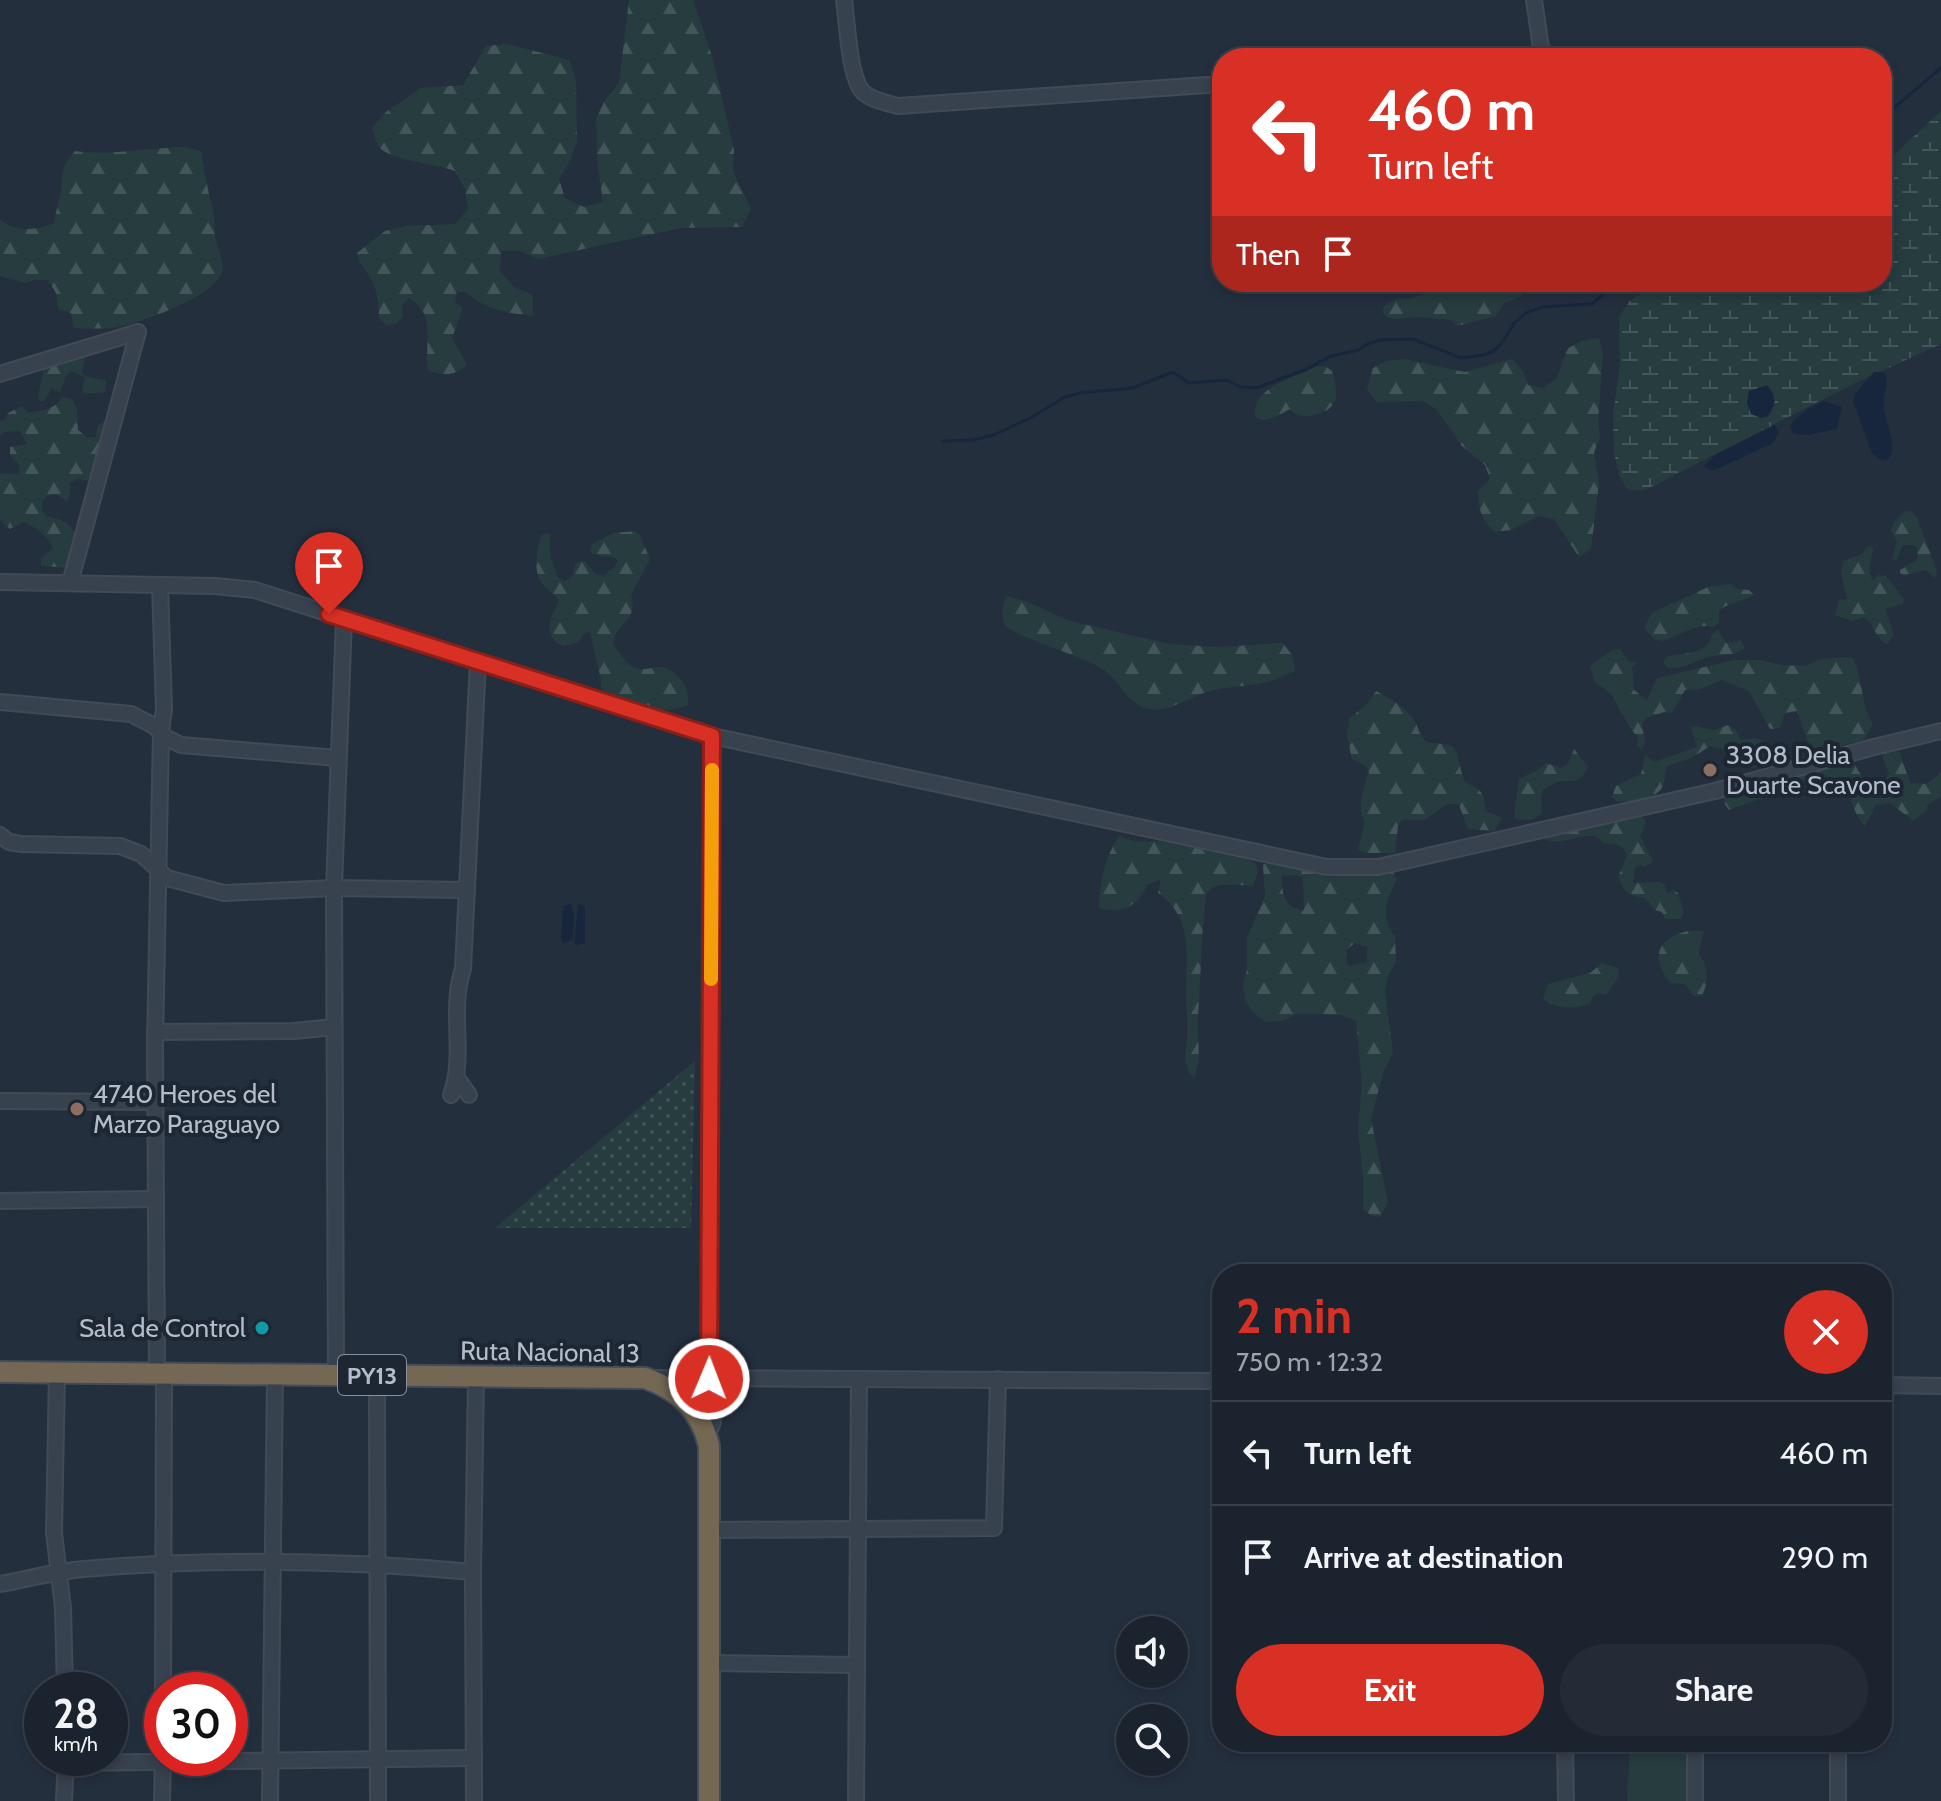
<!DOCTYPE html>
<html lang="en">
<head>
<meta charset="utf-8">
<style>
  :root { --surface:#1b232e; --page:#242b36; --text:#f1f3f6; --muted:#a0a4aa; --line:#39404a; --accent:#d93025 }
  body { margin:0; font-family:Cabin,sans-serif; background:var(--page); color:var(--text); height:100vh; display:flex; flex-direction:column; font-size:30px; white-space:nowrap }
  * { box-sizing:border-box; margin:0 }
  p { font-size:26px; color:var(--muted) }
  .icon { flex:none; width:44px; height:44px; fill:none; stroke:currentColor; stroke-width:2; stroke-linecap:round; stroke-linejoin:round }
  .map { position:relative; flex:1; overflow:hidden }
  .side { position:absolute; left:1212px; top:1264px; width:680px; height:488px; display:flex; flex-direction:column; background:var(--surface); border-radius:32px; box-shadow:0 4px 12px #0003,0 0 0 2px var(--line) }
  .side>* { flex:none }
  .hud { position:absolute; left:1212px; top:48px; width:680px; height:244px; border-radius:32px; box-shadow:0 4px 12px #0003,0 0 0 2px var(--line); background:#d93025; color:#fff; overflow:hidden }
  .tools { position:absolute; left:1116px; top:1616px; display:grid; gap:16px }
  .tools a { display:grid; place-items:center; width:72px; height:72px; border-radius:50%; background:var(--surface); box-shadow:0 4px 12px #0003,0 0 0 2px var(--line); font-size:40px }
  .speed { position:absolute; left:24px; top:1672px; display:flex; gap:16px; font-size:40px; font-weight:700; text-align:center }
  .speed>* { display:grid; place-content:center; width:104px; height:104px; border-radius:50%; background:var(--surface); box-shadow:0 4px 12px #0003,0 0 0 2px var(--line); line-height:1 }
  .speed small { font-size:20px; font-weight:400 }
  .speed .limit { border:12px solid #d22; background:#fff; color:#111 }
  .pin { position:absolute; display:grid; place-items:center; width:68px; height:68px; color:#fff; margin:-82px -34px; border-radius:50% 50% 50% 0; rotate:-45deg; box-shadow:0 0 8px #0007 }
  .pin .icon { rotate:45deg }
  .me { position:absolute; width:88px; margin:-44px; rotate:1deg; stroke-linejoin:round; filter:drop-shadow(0 0 6px #0008) }
  .turn { display:flex; align-items:center; gap:28px; height:168px; padding:0 24px; font-size:36px }
  .turn .icon { width:104px; height:104px; stroke-width:2.5 }
  .turn b { display:block; font-size:56px; line-height:68px }
  .then { display:flex; align-items:center; height:76px; padding:0 24px; background:#0003; gap:16px; font-size:30px }
  .round { display:grid; place-items:center; flex:none; width:84px; height:84px; border-radius:42px; background:var(--page) }
  .overview { display:flex; align-items:center; justify-content:space-between; height:136px; padding:0 24px }
  h1 { font-size:48px; font-weight:800; line-height:60px; color:var(--accent) }
  .cta { display:flex; gap:16px; margin-top:auto; padding:16px 24px }
  .cta a { flex:1; height:92px; border-radius:48px; background:var(--accent); color:#fff; font-size:32px; font-weight:800; line-height:92px; text-align:center }
  .cta a+a { background:var(--page); color:var(--text) }
  ul { padding:0; list-style:none }
  li { display:flex; align-items:center; gap:24px; height:104px; padding:0 24px; border-top:2px solid var(--line) }
  li div { flex:1 }
  li b { display:block; font-size:30px }
  li em { font-style:normal }
  .map>svg:first-child { display:block }
  .grass { fill:url(#grass-dots) }
  .forest { fill:url(#forest-firs); fill-rule:evenodd }
  .wetland { fill:url(#wetland-marsh) }
  .park { fill:#263c3f }
  .water { fill:#17263c }
  .lines { fill:none; stroke-linecap:round; stroke-linejoin:round }
  .stream { stroke:#17263c; stroke-width:3 }
  .minor-casing { stroke:#414a57; stroke-width:18 }
  .highway-casing { stroke:#434c59; stroke-width:24 }
  .minor { stroke:#38414e; stroke-width:14 }
  .highway { stroke:#746855; stroke-width:20 }
  .route-casing { stroke:#8d1f18; stroke-width:20 }
  .route { stroke:#d93025; stroke-width:14 }
  .slow { stroke:#f59e0b; stroke-width:14 }
  .education-dot { fill:#8d6e63; stroke:#1d2633; stroke-width:3 }
  .culture-dot { fill:#0f9aa8; stroke:#1d2633; stroke-width:3 }
  .labels { text-anchor:middle; dominant-baseline:central; stroke-width:8; stroke-linejoin:round; paint-order:stroke }
  .shield { fill:#1d2633; stroke:#878f9c; stroke-width:2 }
  .shield-label { font-size:24px; font-weight:bold; fill:#b4bcc9 }
  .poi-label { font-size:26px; fill:#b4bcc9; stroke:#1d2633; text-anchor:start }
  .street-label { font-size:26px; fill:#b4bcc9; stroke:#1d2633 }
</style>
</head>
<body>
<div class="map">
<svg width="1941" height="1801" viewBox="0 0 1941 1801">
  <defs>
    <pattern id="grass-dots" width="8" height="8" patternUnits="userSpaceOnUse" patternTransform="scale(2)"><rect width="8" height="8" fill="#263c3f"/><path d="M2 2h.1M6 6h.1" fill="none" stroke="#435659" stroke-width="1.8" stroke-linecap="round"/></pattern>
    <pattern id="forest-firs" width="22" height="20" patternUnits="userSpaceOnUse" patternTransform="scale(2)"><rect width="22" height="20" fill="#263c3f"/><path d="M5 1l3.5 6h-7zM16 11l3.5 6h-7z" fill="#435659"/></pattern>
    <pattern id="wetland-marsh" width="20" height="14" patternUnits="userSpaceOnUse" patternTransform="scale(2)"><rect width="20" height="14" fill="#263c3f"/><path d="M1 5h8M5 5V1M11 12h8M15 12V8" fill="none" stroke="#435659"/></pattern>
  </defs>
  <rect width="100%" height="100%" fill="#242f3e"/>
  <path class="grass" d="M695,1061l-4,167h-196z"/>
  <g class="forest">
    <path d="M629,0h64l20,59 21,91 -1,21 18,38 -9,18 -61,1 -143,31 -18,-8h-19l-1,20 14,16 19,8v21c-25,-3 -48,-6 -67,-24h-9l-2,10 8,6 -11,30 15,27c-12,11 -23,11 -38,6 -7,-26 10,-55 -20,-73l-7,7 1,11 -6,7 -10,3 -8,-8c0,-15 -1,-27 -9,-41 -6,-9 -11,-13 -13,-24l28,-22 21,-5 49,-2 13,-15 -3,-20 -10,-18c-18,-7 -66,-11 -76,-24 -3,-4 -5,-14 -7,-19l14,-16 35,-24 42,-3 23,-39 21,-2 62,16 7,20 1,62 -8,20 -10,17 6,19 19,9 19,-5 -6,-42 -1,-41 9,-19 14,-17z"/>
    <path d="M184,147l17,4c3,20 7,40 12,60 2,10 1,20 3,30 2,10 8,19 6,30 -5,25 -82,52 -105,56 -14,2 -29,2 -43,1l-3,-15 -13,-4 -2,-16 -8,-13h-14l-8,3 -26,-7v-56c15,12 37,11 54,3 1,-9 4,-18 6,-27 5,-21 -2,-26 15,-45 36,5 72,-3 109,-4z"/>
    <path d="M1507,282l30,1 -19,15 -14,5 -8,13 -39,10 -6,-6 -8,-1 -24,-2 -24,2 -7,-2 -6,-5 3,-7 15,-7 8,1 32,-9 16,4 32,-5z"/>
    <path d="M1599,338l4,14 -5,70 2,16 -6,14 5,31 -8,66 -12,8 -25,-38 -15,-3 -28,14 -16,2c-14,-12 -16,-22 -17,-41l12,-12 -5,-14 -23,-19 -26,-37 -13,-8 -46,1 -10,-13 6,-21 14,-7 17,-2 61,13 47,-13 11,12 5,14 16,3 12,-9 12,-31 14,-7z"/>
    <path d="M73,357h12l-3,16 5,4 19,3 -1,12 -21,2 -2,-3 3,-14 -14,-6 -5,5 -6,17 -8,-5 -8,13h-4l-2,-4 6,-28z"/>
    <path d="M1317,366h8l7,5c2,9 7,23 2,32 -6,12 -36,19 -44,6 -12,6 -23,15 -35,8 -4,-31 41,-39 62,-51z"/>
    <path d="M62,397l10,2 5,10 1,21 10,8 8,-1 2,-12 10,-6 11,9c-4,19 -14,35 -19,54l-23,-3 -7,4v11l-3,7 -12,-7 -8,2 -5,5v9l4,6c28,5 29,17 41,39l-7,14 -39,-3v-8l12,-10c-4,-11 -19,-22 -30,-26l-13,7 -10,-9v-47l19,1 1,-8 -10,-11v-8l17,-3 -7,-13 -15,1 -5,4v-15l5,-1 3,-7 14,-7 6,7c13,-3 28,-3 34,-16z"/>
    <path d="M1905,511l7,1 5,6 20,53 -2,7 -10,-8 -21,6 -4,-3v-3l17,-10 1,-10 -4,-5h-11l-7,16 -4,-2 5,-17 -6,-12 3,-8z"/>
    <path d="M635,531l5,5 10,23 -19,36c8,27 -15,27 -18,48 6,10 14,24 27,26 6,1 14,-2 20,-2 17,2 31,21 28,38 -24,10 -70,4 -87,-17v-8l-11,-48 -7,2 -4,8 -14,4 -7,-2c-15,-14 -7,-27 1,-42 -4,-10 -13,-12 -18,-20 -8,-12 -4,-35 1,-47l8,-2v24l8,21 7,3 7,-4 4,-14 8,-2 11,12 8,3 12,-9 3,-7c-9,-6 -18,-1 -28,-8l2,-8 22,-11z"/>
    <path d="M1868,546l5,1c0,12 -8,21 0,33l5,-5 8,1 18,23 -1,4 -18,6 9,26 -7,9c-12,-5 -12,-20 -23,-27l-11,4 -18,-6 4,-15 8,-1 -6,-26 2,-12 19,-7z"/>
    <path d="M1731,584l6,5 12,1 5,5c-11,7 -26,7 -35,16v11l-5,5c-18,-5 -35,9 -52,14l-8,-2 -10,-12 8,-14 56,-26z"/>
    <path d="M1006,596l19,5 45,20 100,23 49,3 64,-4 9,12 3,16c-9,3 -19,9 -28,11 -22,5 -45,4 -66,12 -17,6 -34,19 -52,15 -21,-4 -29,-28 -45,-39 -18,-13 -92,-34 -99,-45 -5,-9 -2,-19 1,-29z"/>
    <path d="M1718,630l8,13 15,-2 4,7c-10,8 -20,6 -32,8 -16,3 -27,13 -45,12l-5,-5 3,-6c17,-5 42,-1 46,-23z"/>
    <path d="M1620,649l9,13h8l-5,6 2,22 13,10 10,-22 78,-18h25l21,5 24,1 15,-7 32,-2c12,21 8,47 21,67l-9,16 -48,12 -6,-4 -13,-37 -12,2 -5,15 -10,1 -21,-38 -28,-11 -20,9 -16,1 -13,23 -8,-1 -18,6 -4,6 3,19 -4,6 -4,-4 1,-8c-16,-15 -20,-46 -42,-53l-6,-18 22,-16z"/>
    <path d="M1376,691c14,7 30,17 38,29 6,9 4,16 14,23 38,0 25,10 37,39 19,10 18,9 21,29l16,7 -8,13 -26,-2 -9,-24c-16,-4 -18,5 -30,12 -8,6 -18,2 -27,3l-4,6 -3,27h-29l-8,-3c2,-9 5,-18 6,-26 0,-5 -2,-8 -3,-13 -1,-7 4,-32 8,-38l-3,-7 -14,-7 -5,-23 2,-17 18,-15z"/>
    <path d="M1728,725l7,4 6,11 13,-2 8,2 2,24 -11,4 -11,-1 -2,-3 5,-6 -3,-14 -18,5 -14,-3 -18,12 -25,8c-2,6 -2,14 -4,20 -6,14 -33,15 -45,16l-6,-5 4,-11 25,-12 4,-19 9,7 43,-15 -6,-19 3,-2 20,4z"/>
    <path d="M1574,749l14,18c-10,20 -15,11 -31,15 -5,2 -9,5 -14,8l-2,7 1,16c-10,8 -16,8 -28,5l5,-39 21,-10 6,-6 15,5 7,-4z"/>
    <path d="M1892,750l8,3 10,30 16,1 15,-11v24l-13,7 -2,7 -13,10 -23,-18 -14,2 -11,21c-15,-15 -11,-32 -26,-48l-45,8 -65,24 -5,-7 1,-7 38,-14 87,-22 4,2c6,16 23,34 35,11l-6,-14 1,-8z"/>
    <path d="M1641,814l5,8 -6,14 13,25 -8,6 -4,-2 -6,2 -2,16 27,-1 4,2 3,9 7,-3 4,3 6,20 -4,6h-15l-3,-7 -7,-2 -10,-12c-17,-2 -20,-5 -27,-21l9,-22c-5,-13 -12,-10 -24,-12 -14,-20 -42,9 -62,-6z"/>
    <path d="M1119,836l15,5 35,1 80,18 7,4 2,7 -5,15c-16,0 -41,-7 -47,10 -5,40 -5,80 -8,120 -2,24 5,37 -4,62 -12,-12 -8,-26 -7,-40 1,-15 -1,-30 -1,-44 0,-38 8,-76 -28,-101l3,-14 -14,6c-10,22 -24,29 -48,23 1,-26 5,-50 20,-72z"/>
    <path d="M1270,861l42,9 15,7 67,-4 3,7c-11,19 -18,37 -2,56l1,26 -8,13 -3,16 8,62 -10,20 -12,46 17,84 -8,14 -8,-1 -9,-7v-32l-5,-47 4,-47 -6,-62 -15,-6 -30,-1h-15l-13,7 -17,1 -12,-9 -9,-12 -2,-16 4,-16v-31l18,-42 -2,-31zM1294,875l8,2 1,3 1,30c-21,-2 -22,-17 -22,-34zM1355,943l12,4v15l-16,4 -4,-2 -1,-14z"/>
    <path d="M1688,931h16l-6,22c11,12 11,28 4,43h-8l-9,-12 -15,-1c-19,-26 -14,-45 18,-52z"/>
    <path d="M1602,963l16,5 1,8 -13,19 -8,-2 -6,4 -2,7c-16,5 -34,5 -47,-5l5,-15 42,-11z"/>
  </g>
  <path class="wetland" d="M1941,111v233l-86,39 -210,107h-17l-8,-12 -6,-25 -1,-39 7,-49 -1,-48 10,-15 16,-11 60,1 31,-10h146v-116z"/>
  <path class="park" d="M1630,1742h59v59h-62z"/>
  <g class="water">
    <path d="M1874,372h11c4,12 -1,19 -1,31 -1,19 15,38 5,56l-7,2 -10,-8 -19,-51 2,-8z"/>
    <path d="M1767,385c9,12 10,18 1,31l-7,2 -10,-4 -4,-11 2,-12z"/>
    <path d="M1824,401l18,6 -5,22 -29,6 -15,-2 -3,-7c9,-13 19,-18 34,-25z"/>
    <path d="M1775,425l4,8 -6,10 -56,26 -7,1 -6,-4 11,-11z"/>
    <path d="M571,903l3,10 -1,27 -10,3 -2,-5 2,-31z"/>
    <path d="M578,904l7,3v36l-8,2 -3,-2z"/>
  </g>
  <g class="lines">
    <g class="stream">
      <path d="M1882,118l59,-50"/>
      <path d="M942,441l31,-1 21,-5 38,-18 31,-19 17,-5 52,-5 41,-16 16,11 38,-3 14,7 15,1 51,-19 24,-13 28,-6 8,-6 14,-4 32,-1 48,19 23,-3 10,-4 10,-11 10,-17 12,-10 16,-6 50,-3 25,-22"/>
    </g>
    <g class="minor-casing">
      <g id="minor">
        <path d="M844,0c3,20 5,78 19,92 8,8 24,11 35,14l324,-22"/>
        <path d="M1534,0l7,48 -5,10"/>
        <path d="M0,374l138,-42"/>
        <path d="M0,582l215,4 40,4 457,146 615,131h51l337,-76 159,-44 67,-16"/>
        <path d="M70,583l68,-251"/>
        <path d="M0,702l131,12 23,12 13,12 14,7 157,13"/>
        <path d="M0,835l9,7 12,2 99,2 21,8 26,24 57,15 110,-5 133,2"/>
        <path d="M155,1032l139,-1 40,-4"/>
        <path d="M457,1078l12,17"/>
        <path d="M451,1095c15,-40 -2,-85 12,-126l15,-308"/>
        <path d="M0,1101l155,1"/>
        <path d="M0,1201l156,-2"/>
        <path d="M57,1372l-3,161 9,75 2,82"/>
        <path d="M157,1373l-2,-327 6,-315 3,-22 -4,-124"/>
        <path d="M336,1375l-2,-487 10,-269"/>
        <path d="M377,1375l1,426"/>
        <path d="M653,1378l569,3"/>
        <path d="M1882,1385l59,1"/>
        <path d="M707,1437l6,-15 -4,-43 3,-643"/>
        <path d="M710,1530l284,-2 4,-149"/>
        <path d="M0,1584c28,-5 56,-13 84,-15 130,-11 259,-9 389,3"/>
        <path d="M710,1663l147,2"/>
        <path d="M163,1690l1,-317"/>
        <path d="M1565,1742l1,59"/>
        <path d="M1695,1742v59"/>
        <path d="M66,1763l408,-5"/>
        <path d="M64,1801l2,-43"/>
        <path d="M162,1801l1,-43"/>
        <path d="M270,1801l5,-427"/>
        <path d="M474,1801l-1,-229 3,-196"/>
        <path d="M856,1801l3,-422"/>
        <path d="M1838,1801v-59"/>
      </g>
    </g>
    <g class="highway-casing">
      <path id="highway" d="M0,1372l645,6c34,12 56,32 64,68v355"/>
    </g>
    <use href="#minor" class="minor"/>
    <use href="#highway" class="highway"/>
  </g>
  <g class="lines">
    <g class="route-casing">
      <path id="route" d="M329,614l383,122 -3,643"/>
    </g>
    <use href="#route" class="route"/>
    <path class="slow" d="M711,979l1,-209"/>
  </g>
  <g class="education-dot">
    <circle cx="1710" cy="770" r="8"/>
    <circle cx="77" cy="1109" r="8"/>
  </g>
  <circle class="culture-dot" cx="262" cy="1328" r="8"/>
  <g class="labels">
    <rect class="shield" x="338" y="1355" width="68" height="40" rx="6"/>
    <g class="shield-label">
      <text x="372" y="1375">PY13</text>
    </g>
    <g class="poi-label">
      <text x="1726" y="755">3308 Delia<tspan x="1726" dy="30">Duarte Scavone</tspan></text>
      <text x="93" y="1094">4740 Heroes del<tspan x="93" dy="30">Marzo Paraguayo</tspan></text>
      <text x="246" y="1328" text-anchor="end">Sala de Control</text>
    </g>
    <g class="street-label">
      <text transform="translate(550 1352) rotate(1)">Ruta Nacional 13</text>
    </g>
  </g>
</svg>
<div class="tools">
<a><svg class="icon" aria-label="sound" viewBox="0 0 24 24"><path d="M4 9h4l5-4v14l-5-4H4zM17 9q2 3 0 6"/></svg></a>
<a><svg class="icon" aria-label="search" viewBox="0 0 24 24"><circle cx="10" cy="10" r="6"/><path d="M15 15l6 6"/></svg></a>
</div>
<div class="speed"><div>28<small>km/h</small></div><div class="limit">30</div></div>
<div class="pin" style="left:329px;top:614px;background:#d93025"><svg class="icon" aria-label="arrive" viewBox="0 0 24 24"><path d="M6 21V4h12l-3 4 3 4H6"/></svg></div>
<svg class="me" style="left:709px;top:1379px" viewBox="-20 -20 40 40"><circle r="17" fill="#d93025" stroke="#fff" stroke-width="3"/><path d="M0-11L8 9 0 5-8 9z" fill="#fff"/></svg>
<div class="hud">
<div class="turn"><svg class="icon" aria-label="left" viewBox="0 0 24 24"><path d="M17 20v-9H6M10 6l-5 5 5 5"/></svg><div><b>460 m</b>Turn left</div></div>
<div class="then">Then<svg class="icon" aria-label="arrive" viewBox="0 0 24 24"><path d="M6 21V4h12l-3 4 3 4H6"/></svg></div>
</div>
<section class="side">
<div class="overview"><div><h1>2 min</h1><p>750 m · 12:32</p></div><a class="round" style="background:#d93025;color:#fff"><svg class="icon" aria-label="close" viewBox="0 0 24 24"><path d="M6 6l12 12M18 6L6 18"/></svg></a></div>
<ul>
<li><svg class="icon" aria-label="left" viewBox="0 0 24 24"><path d="M17 20v-9H6M10 6l-5 5 5 5"/></svg><div><b>Turn left</b></div><em>460 m</em></li>
<li><svg class="icon" aria-label="arrive" viewBox="0 0 24 24"><path d="M6 21V4h12l-3 4 3 4H6"/></svg><div><b>Arrive at destination</b></div><em>290 m</em></li>
</ul>
<div class="cta"><a>Exit</a><a>Share</a></div>
</section>
</div>
</body>
</html>
